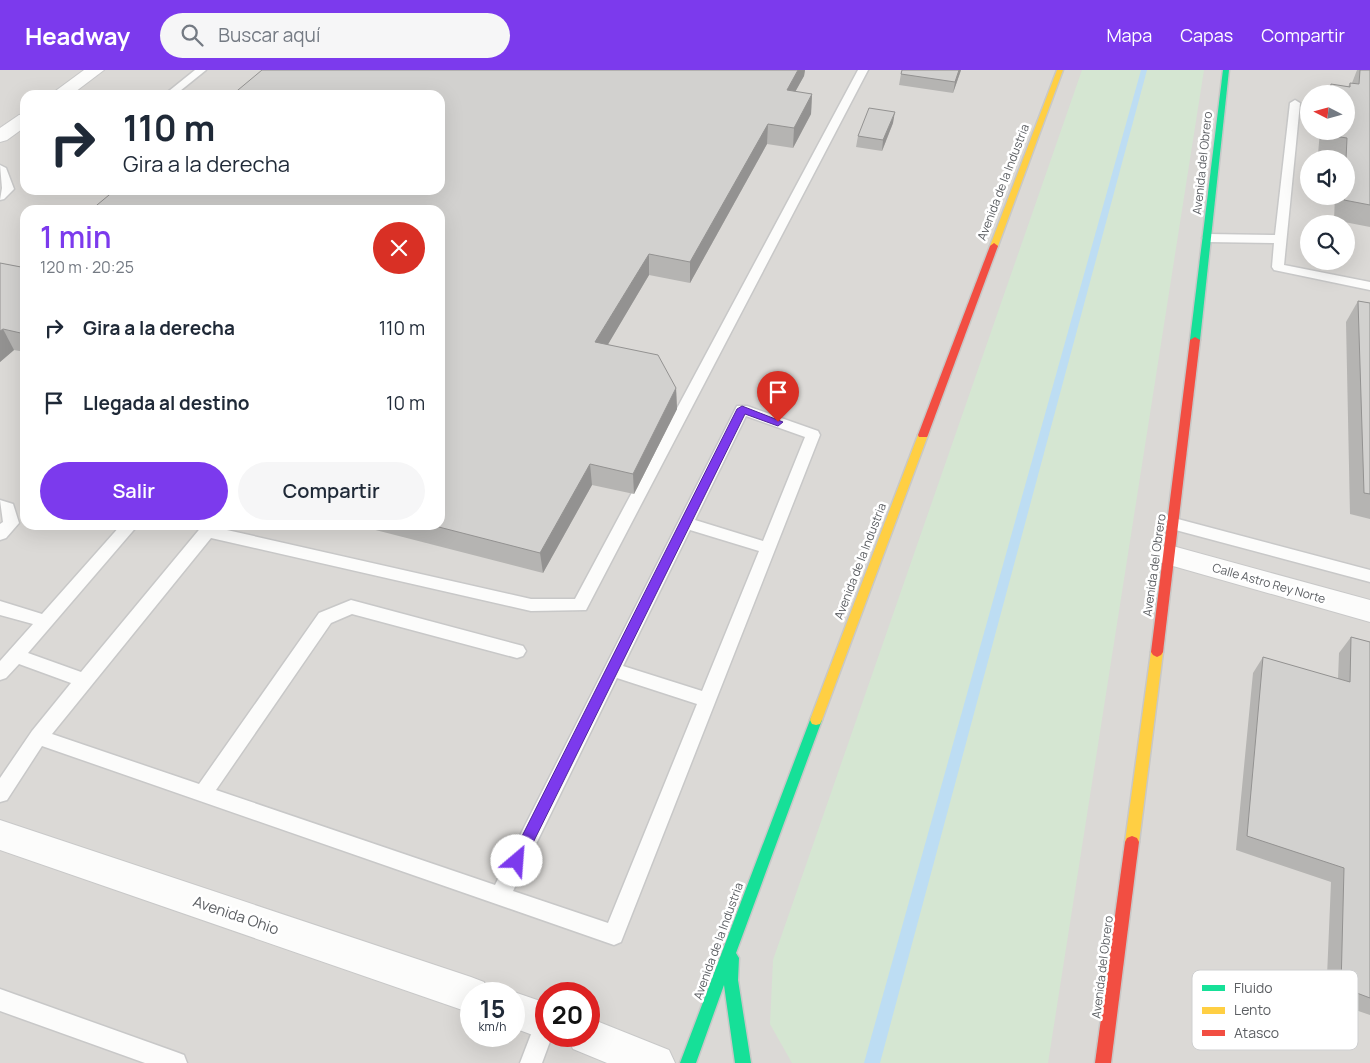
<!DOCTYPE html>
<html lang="es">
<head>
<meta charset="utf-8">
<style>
  :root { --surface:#fff; --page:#f6f6f7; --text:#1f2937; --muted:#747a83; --accent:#7c3aed }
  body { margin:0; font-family:Manrope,sans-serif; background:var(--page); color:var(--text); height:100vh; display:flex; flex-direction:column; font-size:19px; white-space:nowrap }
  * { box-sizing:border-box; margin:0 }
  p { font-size:16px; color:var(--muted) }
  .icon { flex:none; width:28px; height:28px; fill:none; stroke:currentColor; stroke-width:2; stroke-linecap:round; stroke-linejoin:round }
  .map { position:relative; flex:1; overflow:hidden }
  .side { position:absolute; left:20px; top:135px; width:425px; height:325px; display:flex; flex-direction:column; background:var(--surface); border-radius:15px; box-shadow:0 5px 20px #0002 }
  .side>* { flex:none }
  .guide { position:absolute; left:20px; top:20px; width:425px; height:105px; border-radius:15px; box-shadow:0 5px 20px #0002; background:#fff; color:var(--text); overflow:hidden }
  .needle { width:32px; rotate:276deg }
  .fabs { position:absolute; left:1300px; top:15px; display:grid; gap:10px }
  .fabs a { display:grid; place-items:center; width:55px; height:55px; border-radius:50%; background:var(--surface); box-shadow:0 5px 20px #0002; font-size:25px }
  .speed { position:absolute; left:460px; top:912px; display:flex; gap:10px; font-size:25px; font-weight:700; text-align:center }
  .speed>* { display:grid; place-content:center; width:65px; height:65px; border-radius:50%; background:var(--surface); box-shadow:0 5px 20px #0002; line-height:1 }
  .speed small { font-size:12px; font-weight:400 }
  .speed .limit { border:8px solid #d22; background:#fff; color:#111 }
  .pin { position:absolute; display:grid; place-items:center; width:42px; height:42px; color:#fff; margin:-51px -21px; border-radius:50% 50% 50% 0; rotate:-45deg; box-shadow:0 0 5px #0007 }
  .pin .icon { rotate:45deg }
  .me { position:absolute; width:55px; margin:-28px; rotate:27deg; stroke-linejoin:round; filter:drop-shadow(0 0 4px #0008) }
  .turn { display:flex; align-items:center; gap:18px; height:105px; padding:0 20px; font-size:22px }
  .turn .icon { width:65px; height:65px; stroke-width:2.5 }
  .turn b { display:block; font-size:35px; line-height:42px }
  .round { display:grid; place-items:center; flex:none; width:52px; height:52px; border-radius:26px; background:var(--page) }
  .head { display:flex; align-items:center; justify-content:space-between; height:85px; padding:0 20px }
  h1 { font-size:30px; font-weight:600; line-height:38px; color:var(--accent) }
  .action { display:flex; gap:10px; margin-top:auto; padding:10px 20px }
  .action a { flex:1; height:58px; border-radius:30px; background:var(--accent); color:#fff; font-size:20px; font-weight:600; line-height:58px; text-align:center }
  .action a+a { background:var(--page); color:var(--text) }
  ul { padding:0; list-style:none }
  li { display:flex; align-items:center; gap:15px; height:75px; padding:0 20px }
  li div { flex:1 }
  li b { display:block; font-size:19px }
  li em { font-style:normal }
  header { display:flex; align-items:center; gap:30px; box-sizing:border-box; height:70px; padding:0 25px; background:var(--accent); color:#fff }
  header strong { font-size:24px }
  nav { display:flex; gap:28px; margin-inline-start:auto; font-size:18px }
  .search { width:350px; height:45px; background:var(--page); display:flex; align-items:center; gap:12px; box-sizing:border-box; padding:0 18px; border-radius:28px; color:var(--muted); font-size:19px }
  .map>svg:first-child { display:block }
  .industrial { fill:#dbd9d6; fill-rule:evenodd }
  .green { fill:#d5e6d2 }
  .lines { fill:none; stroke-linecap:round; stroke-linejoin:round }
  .stream { fill:#bdddf3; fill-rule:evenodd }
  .lane-casing { stroke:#c8c8c8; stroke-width:3 }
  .street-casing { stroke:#c8c8c8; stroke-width:2 }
  .fast-casing { stroke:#c8c8c7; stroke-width:3 }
  .slow-casing { stroke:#c8c8c7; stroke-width:3 }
  .jam-casing { stroke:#c8c8c7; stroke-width:3 }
  .lane { fill:#fcfcfb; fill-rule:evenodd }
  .street { fill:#fcfcfb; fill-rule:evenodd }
  .fast { fill:#16e098; fill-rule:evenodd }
  .slow { fill:#ffcf43; fill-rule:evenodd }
  .jam { fill:#f24e42; fill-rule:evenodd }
  .wall { fill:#b5b4b2 }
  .shaded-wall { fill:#939291 }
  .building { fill:#d2d1cf; stroke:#939291 }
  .route { fill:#7c3aed; stroke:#51269a }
  .labels { text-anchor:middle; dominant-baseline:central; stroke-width:5; stroke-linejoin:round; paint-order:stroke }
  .street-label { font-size:12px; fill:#5c5f63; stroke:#fff }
  .near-street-label { font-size:15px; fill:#5c5f63; stroke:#fff }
  .key { fill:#fff; stroke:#cecfd0; stroke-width:1 }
  .key-label { font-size:14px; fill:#5c5f63 }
</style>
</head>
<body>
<header>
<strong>Headway</strong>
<div class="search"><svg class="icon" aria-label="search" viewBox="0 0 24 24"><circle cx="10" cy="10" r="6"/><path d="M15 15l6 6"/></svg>Buscar aquí</div>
<nav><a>Mapa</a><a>Capas</a><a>Compartir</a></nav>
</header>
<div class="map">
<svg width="1370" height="993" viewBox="0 0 1370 993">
  <rect width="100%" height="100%" fill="#ebeae6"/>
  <path class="industrial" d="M0,0h1370v993h-1370zM1309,24h37v37h-37zM25,25h415v95h-415zM1309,89h37v37h-37zM25,140h415v315h-415zM1309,154h37v37h-37zM471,924h43v42h-43zM546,924h43v42h-43z"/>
  <path class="green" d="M1082,0h122l-156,993h-256l-22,-39 3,-64z"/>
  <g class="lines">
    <path class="stream" d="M1141,0h6l-267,993h-16z"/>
    <g class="lane-casing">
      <g id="lane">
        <path d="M195,0h11l-31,25h-11z"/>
        <path d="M858,0h10l-282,540 -55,1 -320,-73 -159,196 147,50 120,-171 32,-13 172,46 3,5 -3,5 -6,2 -165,-44 -21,9 -115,167 279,95 242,-479h10l71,25 2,4 -199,507 -7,3 -572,-199 -35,54 -7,2v-24l32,-47 39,-48 -52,-19 -13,14 -6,2v-19l33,-37 -33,-9v-14l42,13 79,-89h17l-110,128 53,19 122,-147h17l-2,3 313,71h44zM746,346l59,21 -42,104 -68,-21zM690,460l69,21 -57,140 -79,-25zM617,608l80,26 -89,219 -95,-32z"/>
        <path d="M1295,30l5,3 -16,162 86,17v8l-96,-20 -2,-3 2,-24 -66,-1 -6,-4 6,-4 67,1 15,-132z"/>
        <path d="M0,95l6,3 8,21 -10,10 -4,1 2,-12z"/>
        <path d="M0,430l13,4 6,19 -13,15 -6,2v-16l3,-2z"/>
        <path d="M1174,448l196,52v12l-202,-54 -2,-4 2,-4z"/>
        <path d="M0,919l176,63 8,3 3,8h-42l-145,-52z"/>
        <path d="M546,943v23h6l-10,27h-22l18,-47z"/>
      </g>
    </g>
    <g class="street-casing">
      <g id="street">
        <path d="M84,0h20l-33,25h-21z"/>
        <path d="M25,44v13l-18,13 -7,2v-14l19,-13z"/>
        <path d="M1169,475l201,55v22l-211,-60 -4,-7 4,-7z"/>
        <path d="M0,750l471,157 13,5 5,12h-18v19l-471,-163z"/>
        <path d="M514,922l32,11v33h8l-8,4 -32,-12v-34h-5z"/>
        <path d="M589,948l80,32 6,13h-68l-34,-14 -6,-13h22z"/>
      </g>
    </g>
    <g class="fast-casing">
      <g id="fast">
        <path d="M1223,0h6l-29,270 -5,3 -5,-3z"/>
        <path d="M816,645l4,1 2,4 -86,233 3,5 -1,22 13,83h-16l-11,-78 -28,78h-16l130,-343 2,-4z"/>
      </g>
    </g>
    <g class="slow-casing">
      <g id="slow">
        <path d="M1057,0h6l-65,176 -1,2h-6l-1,-2z"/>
        <path d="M923,362l5,3 -106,285 -2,4 -4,1 -4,-1 -2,-4 108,-285z"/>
        <path d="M1157,577l4,2 2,3 -24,190 -2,4 -5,2 -5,-2 -2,-4 26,-190 2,-3z"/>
      </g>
    </g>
    <g class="jam-casing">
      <g id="jam">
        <path d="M994,173l4,3 -70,189 -1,2h-8l-1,-2 72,-189z"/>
        <path d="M1195,267l5,3 -37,312 -2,3 -4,2 -4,-2 -2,-3 39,-312z"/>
        <path d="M1132,766l5,2 2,4 -28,221h-16l30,-221 2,-4z"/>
      </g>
    </g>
    <use href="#lane" class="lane"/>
    <use href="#street" class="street"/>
    <use href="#fast" class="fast"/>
    <use href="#slow" class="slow"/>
    <use href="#jam" class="jam"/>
  </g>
  <g class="wall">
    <path d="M262,0h543l-1,6 -9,16 17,2 -1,20 -18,34 -26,-4 -77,139 -41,-8 -41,69 68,44 1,21 -43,85 -42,-9 -49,88 -187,-48h84z"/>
    <path d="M961,0l-8,23 -54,-8 2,-11z"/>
    <path d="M1357,0h13v157l-36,-7 1,-24h11v-37h-8v-1l-20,-4 2,-23h26v-37h-20l5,-10 17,3 2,-4h2z"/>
    <path d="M893,53l-11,28 -26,-4 2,-11z"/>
    <path d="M0,193l21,4 4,-3v88l-11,-2 -14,12z"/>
    <path d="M1358,231l12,2v216l-20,-5 -4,-192z"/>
    <path d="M1351,567l19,5v373l-44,-15 5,-118 -95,-32 17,-177 10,-16 75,22 1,-26z"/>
  </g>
  <g class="shaded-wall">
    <path d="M798,0h7l-1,6 -19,34 2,-20z"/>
    <path d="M959,0h2l-8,23 2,-11z"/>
    <path d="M812,24l-1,20 -18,34 1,-20z"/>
    <path d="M895,42l-2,11 -11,28 1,-11z"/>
    <path d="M768,54l-1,20 -77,139v-21z"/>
    <path d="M649,184v21l-52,88 -2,-21z"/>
    <path d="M3,259l11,21 -14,12v-31z"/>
    <path d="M676,318l1,21 -43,85 -1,-20z"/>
    <path d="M590,394l2,21 -49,88 -3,-20z"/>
  </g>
  <g class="building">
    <path d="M262,0h536l-11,20 25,4 -18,34 -26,-4 -78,138 -41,-8 -54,88 63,13 18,33 -43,86 -43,-10 -50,89 -109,-28h9v-315h-349l24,-20h325v-95h-208z"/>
    <path d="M902,0h57l-4,12 -54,-8z"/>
    <path d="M1360,0h10v135l-26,-5v-4h2v-37l1,-21 -20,-3v-4h19v-37h-16l1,-10 19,3v-4l9,1z"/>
    <path d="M869,38l26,4 -12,28 -25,-4z"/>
    <path d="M0,193l21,4 4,-3v70l-22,-5 -3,2z"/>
    <path d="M1358,231l12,2v191l-6,-1z"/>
    <path d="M1351,567l19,5v356l-29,-11 3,-119 -97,-32 16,-179 87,25z"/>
  </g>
  <path class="route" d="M742,336l41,16 -5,4 -33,-12 -223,451 -5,2 -5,-2 -2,-4 2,-5 225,-447z"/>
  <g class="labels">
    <g class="street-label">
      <text transform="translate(1202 93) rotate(-84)">Avenida del Obrero</text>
      <text transform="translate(1003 112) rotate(-69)">Avenida de la Industria</text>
      <text transform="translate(860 491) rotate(-69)">Avenida de la Industria</text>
      <text transform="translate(1154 495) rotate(-82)">Avenida del Obrero</text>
      <text transform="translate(1269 513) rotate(16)">Calle Astro Rey Norte</text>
      <text transform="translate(718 871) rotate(-70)">Avenida de la Industria</text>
      <text transform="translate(1102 897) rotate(-83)">Avenida del Obrero</text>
    </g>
    <g class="near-street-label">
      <text transform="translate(236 845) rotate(19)">Avenida Ohio</text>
    </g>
  </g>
  <rect x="1192" y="900" width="166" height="80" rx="8" class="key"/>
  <rect x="1202" y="915" width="23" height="6" fill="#16e098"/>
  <rect x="1202" y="937" width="23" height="7" fill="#ffcf43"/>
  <rect x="1202" y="960" width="23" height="6" fill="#f24e42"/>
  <g class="key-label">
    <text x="1234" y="923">Fluido</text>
    <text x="1234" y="945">Lento</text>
    <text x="1234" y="968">Atasco</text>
  </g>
</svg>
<div class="fabs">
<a><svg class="needle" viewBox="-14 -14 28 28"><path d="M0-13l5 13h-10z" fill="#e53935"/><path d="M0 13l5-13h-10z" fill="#747a83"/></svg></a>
<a><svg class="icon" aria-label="sound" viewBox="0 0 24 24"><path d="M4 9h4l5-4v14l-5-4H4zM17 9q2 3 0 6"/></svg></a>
<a><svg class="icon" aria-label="search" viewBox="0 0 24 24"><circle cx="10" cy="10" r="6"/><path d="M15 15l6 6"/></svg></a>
</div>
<div class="speed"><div>15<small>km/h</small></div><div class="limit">20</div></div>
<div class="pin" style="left:778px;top:352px;background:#d93025"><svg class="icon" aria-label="arrive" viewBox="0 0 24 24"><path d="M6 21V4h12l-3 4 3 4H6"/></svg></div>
<svg class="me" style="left:517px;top:791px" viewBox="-20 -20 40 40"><circle r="19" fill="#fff"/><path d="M0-13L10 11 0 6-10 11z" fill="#7c3aed"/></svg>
<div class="guide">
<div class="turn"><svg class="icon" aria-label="right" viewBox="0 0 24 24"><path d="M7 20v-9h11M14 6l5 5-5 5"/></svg><div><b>110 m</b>Gira a la derecha</div></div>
</div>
<section class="side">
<div class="head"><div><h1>1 min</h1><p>120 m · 20:25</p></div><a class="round" style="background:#d93025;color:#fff"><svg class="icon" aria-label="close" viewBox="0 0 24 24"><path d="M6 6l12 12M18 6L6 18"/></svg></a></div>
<ul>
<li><svg class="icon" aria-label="right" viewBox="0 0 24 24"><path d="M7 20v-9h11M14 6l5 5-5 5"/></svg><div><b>Gira a la derecha</b></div><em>110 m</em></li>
<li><svg class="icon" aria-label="arrive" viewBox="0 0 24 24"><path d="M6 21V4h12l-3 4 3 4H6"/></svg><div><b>Llegada al destino</b></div><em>10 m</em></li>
</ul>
<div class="action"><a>Salir</a><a>Compartir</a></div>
</section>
</div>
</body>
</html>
